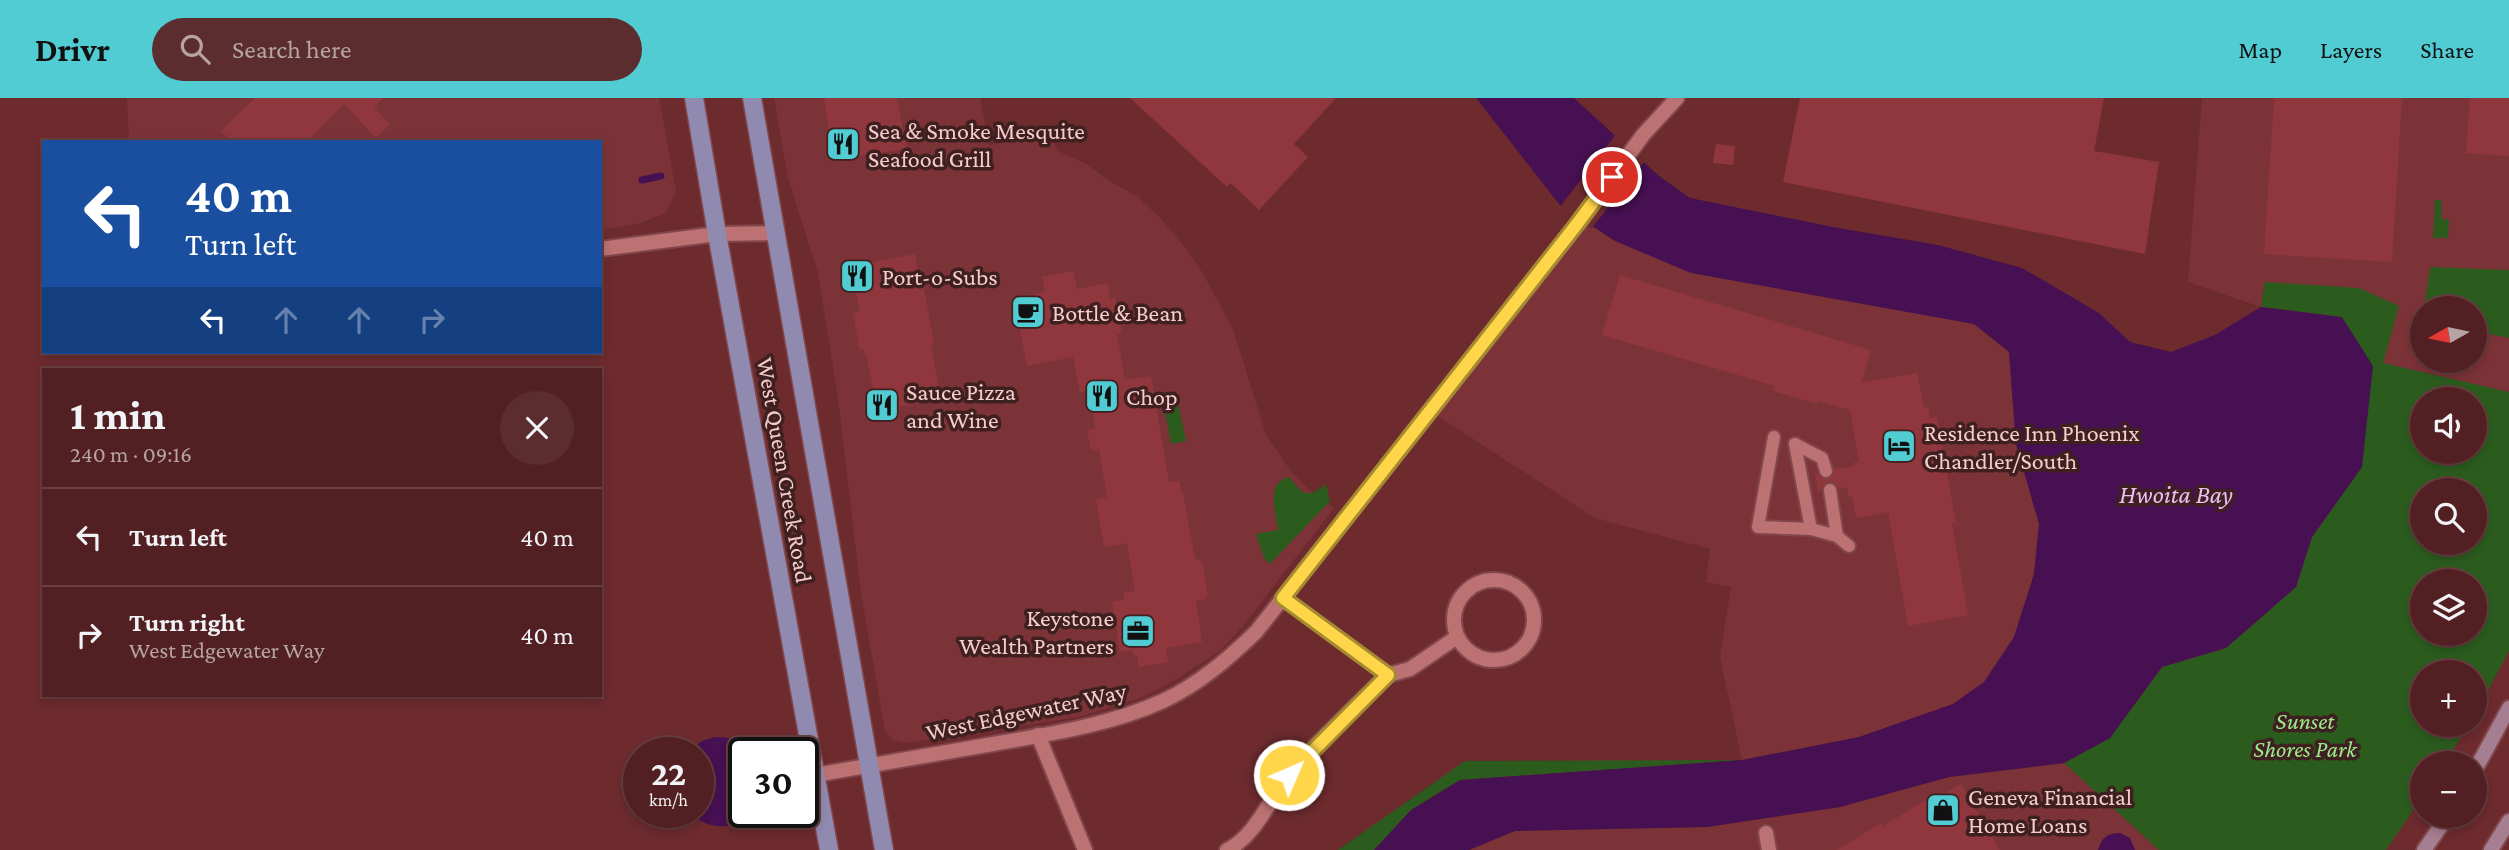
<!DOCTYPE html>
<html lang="en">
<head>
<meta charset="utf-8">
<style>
  :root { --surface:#522022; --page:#5c2d2f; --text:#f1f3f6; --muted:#b5a3a5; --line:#683e40; --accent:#51ccd2 }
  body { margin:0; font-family:"Crimson Pro",serif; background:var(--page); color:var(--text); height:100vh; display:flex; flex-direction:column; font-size:26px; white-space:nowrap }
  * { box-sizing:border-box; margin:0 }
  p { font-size:23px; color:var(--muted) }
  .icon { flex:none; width:38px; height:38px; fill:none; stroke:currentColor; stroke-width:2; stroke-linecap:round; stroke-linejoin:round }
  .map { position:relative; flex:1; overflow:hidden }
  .drawer { position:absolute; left:42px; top:270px; width:560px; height:329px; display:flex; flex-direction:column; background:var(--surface); border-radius:0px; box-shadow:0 4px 10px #0003,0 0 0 2px var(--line) }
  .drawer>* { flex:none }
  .top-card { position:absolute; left:42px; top:42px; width:560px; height:214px; border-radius:0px; box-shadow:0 4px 10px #0003,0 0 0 2px var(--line); background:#1a4fa0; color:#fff; overflow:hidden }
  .needle { width:46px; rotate:261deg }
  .controls { position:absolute; left:2410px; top:198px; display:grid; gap:14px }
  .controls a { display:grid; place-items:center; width:77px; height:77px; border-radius:50%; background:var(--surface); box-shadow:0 4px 10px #0003,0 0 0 2px var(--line); font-size:35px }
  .speed { position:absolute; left:623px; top:639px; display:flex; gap:14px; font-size:35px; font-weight:700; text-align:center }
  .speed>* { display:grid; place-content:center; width:91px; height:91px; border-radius:50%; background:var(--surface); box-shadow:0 4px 10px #0003,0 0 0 2px var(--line); line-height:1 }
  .speed small { font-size:18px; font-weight:400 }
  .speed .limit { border:4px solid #111; border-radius:10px; background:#fff; color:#111 }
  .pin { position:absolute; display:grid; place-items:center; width:60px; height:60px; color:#fff; margin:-30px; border:4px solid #fff; border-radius:50%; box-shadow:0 2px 7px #0007 }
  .me { position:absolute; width:77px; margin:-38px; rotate:45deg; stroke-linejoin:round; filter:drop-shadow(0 0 5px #0008) }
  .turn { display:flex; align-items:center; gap:24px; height:147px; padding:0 28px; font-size:32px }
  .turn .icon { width:91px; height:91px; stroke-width:2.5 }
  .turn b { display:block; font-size:49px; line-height:60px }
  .lanes { display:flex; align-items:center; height:66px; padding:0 28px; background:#0003; justify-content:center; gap:35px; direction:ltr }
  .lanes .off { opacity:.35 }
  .round { display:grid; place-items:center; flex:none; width:74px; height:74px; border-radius:37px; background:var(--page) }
  .headline { display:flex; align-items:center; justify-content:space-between; height:119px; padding:0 28px }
  h1 { font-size:42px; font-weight:700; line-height:52px }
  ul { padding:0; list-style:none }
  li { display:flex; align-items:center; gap:21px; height:98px; padding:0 28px; border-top:2px solid var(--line) }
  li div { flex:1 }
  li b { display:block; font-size:26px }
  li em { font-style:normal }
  header { display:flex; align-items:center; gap:42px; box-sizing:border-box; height:98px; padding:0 35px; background:var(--accent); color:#111 }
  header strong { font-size:33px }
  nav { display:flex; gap:38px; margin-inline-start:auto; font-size:24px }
  .search { width:490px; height:63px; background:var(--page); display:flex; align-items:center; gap:18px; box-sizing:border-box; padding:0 24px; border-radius:38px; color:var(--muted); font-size:26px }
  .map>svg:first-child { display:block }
  .built { fill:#7c3337; fill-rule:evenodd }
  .green { fill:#2b5c1e; fill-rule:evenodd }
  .water { fill:#461052 }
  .pier { fill:#6d2b2e }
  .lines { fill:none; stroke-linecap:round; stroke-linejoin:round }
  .stream { stroke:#461052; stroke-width:7 }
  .building { fill:#8f373c }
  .lane-casing { stroke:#81474c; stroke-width:16 }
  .street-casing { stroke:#81474c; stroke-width:18 }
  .secondary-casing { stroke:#81474c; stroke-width:18 }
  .primary-casing { stroke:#81474c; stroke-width:21 }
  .lane { stroke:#bc7172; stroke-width:12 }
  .street { stroke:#bc7172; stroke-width:14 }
  .secondary { stroke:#a67e91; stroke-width:14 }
  .primary { stroke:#918ab0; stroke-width:18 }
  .route-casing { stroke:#a68a30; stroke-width:18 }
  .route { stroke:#ffd54a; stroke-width:12 }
  .labels { text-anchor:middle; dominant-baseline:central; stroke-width:7; stroke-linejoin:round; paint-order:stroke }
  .poi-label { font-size:24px; fill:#f7cdcc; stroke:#3e2020; text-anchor:start }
  .street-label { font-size:24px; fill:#f7cdcc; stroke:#3e2020 }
  .park-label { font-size:24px; font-style:italic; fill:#9ce989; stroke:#3e2020 }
  .water-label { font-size:26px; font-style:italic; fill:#ebbef6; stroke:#3e2020 }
</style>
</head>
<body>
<header>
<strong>Drivr</strong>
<div class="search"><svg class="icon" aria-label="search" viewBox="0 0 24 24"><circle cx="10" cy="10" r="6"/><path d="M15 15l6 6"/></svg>Search here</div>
<nav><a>Map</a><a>Layers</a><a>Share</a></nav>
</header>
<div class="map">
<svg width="2509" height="752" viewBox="0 0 2509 752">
  <rect width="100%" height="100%" fill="#6d2b2e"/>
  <g class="built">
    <path d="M127,0h532l17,93 -10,22 -26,10 -40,7v-88h-471z"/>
    <path d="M774,0h206l9,47 60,-10 9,16 27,12 24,18 28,15 25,24 26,31 14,21 31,57 33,106 24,35 19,20 25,18 -91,118 -23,25 -43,28 -32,17 -66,21 -174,26 -12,-3 -8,-9 -24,-138 -23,-195 -20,-125 -30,-95z"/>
    <path d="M2202,0h307v294l-126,-29 -118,-81 -4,25 -73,-25zM2422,210h52v52h-52z"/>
    <path d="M1581,121l34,22 184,50 175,33 35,28 7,92 23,80 -5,50 -20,63 -30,45 -31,22 -94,33 -117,23 -22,-103 11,-70 -25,-5 4,-33 -115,-31 -165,-107z"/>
    <path d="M2064,665l95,87h-690l46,-19 192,-4 133,-20 109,-30z"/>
  </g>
  <g class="green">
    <path d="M2435,102h6l1,19h7l-1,19h-15z"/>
    <path d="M2430,169l79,3v68l-34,-7 -1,-23h-50z"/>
    <path d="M2265,184l94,6 40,18 -16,57 126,29v259l-34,63 -1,-42h-52v52l47,1 -25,38h-22v34l-36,53h-227l-95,-87 46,-25 52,-71 64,-19 70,-61 16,-50 50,-70 -20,-150 -81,-10zM2422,301h52v53h-52zM2422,392h52v52h-52zM2422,483h52v53h-52z"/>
    <path d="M1178,305l8,38 -15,3 -7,-38z"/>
    <path d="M1289,379c14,17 17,23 37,7l4,17 -60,63 -6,-6 -8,-24 22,-4c-2,-17 -13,-48 11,-53z"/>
    <path d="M1742,662l-282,20 -49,30 -37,40h-36l127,-89z"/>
  </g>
  <g class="water">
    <path d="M1476,0h98l85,78 31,22 148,30 100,17 84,23 77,45 31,29 41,10 44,-17 46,-28 81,10 31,49 -11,101 -50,70 -16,50 -70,61 -64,19 -52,71 -46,25 -115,14 -109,30 -133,20 -192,4 -46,19h-95l37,-40 49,-30 282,-20 117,-23 94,-33 31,-22 30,-45 20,-63 5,-50 -23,-80 -7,-92 -35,-28 -283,-51 -76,-32 -56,-37z"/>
    <path d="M715,639c17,0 29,3 41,15h-12v60h10c-17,19 -47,19 -64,0h8v-60h-10l14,-11z"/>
    <path d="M2120,735l10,5 5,12h-37c3,-12 10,-17 22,-17z"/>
  </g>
  <path class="pier" d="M1617,35l29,27 -55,69 -32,-21z"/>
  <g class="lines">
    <path class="stream" d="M642,82l19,-4"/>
  </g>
  <g class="building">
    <path d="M255,0h128l-9,9 16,17 -14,14 -32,-34 -37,38h-75l-11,-11z"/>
    <path d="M824,0h73l10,51 -49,7 -1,-6 -24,4z"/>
    <path d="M1130,0h206l-42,46 14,13 -49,53 -28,-27 -4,4z"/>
    <path d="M1800,0h304l-10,53 65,11 -14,92 -362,-72z"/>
    <path d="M2274,0h128l-10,164 -128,-8z"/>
    <path d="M2470,0h39v58l-43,-3z"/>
    <path d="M1716,46l19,2 -2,19 -20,-2z"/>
    <path d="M915,156l4,23 3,-1 12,69 -3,1 10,53 -64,12 -10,-53 -3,-9 -4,1 -7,-37 7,-1 -9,-46z"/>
    <path d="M1073,173l4,18 31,-6 2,16 5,-1 7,35 -5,1 8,46 26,-4 18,106 10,-1 3,12h1l12,66 7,2 6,35h-3l1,3 -10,1 6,42 -36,6 2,14 -29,5 -2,-12 -4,1 -1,-6 -12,2 -8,-50 12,-2 -1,-7 12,-2 -8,-48 -23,4 -8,-48 11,-2 -8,-48 -8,1 -4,-20 8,-2 -6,-38 -9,3 -7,-36 -46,9 -13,-68 31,-6 -3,-15z"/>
    <path d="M1620,177l251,75 -10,33 56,-10 7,35 4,-1 2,11 7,-1 19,106h-4l16,92 -60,11 -20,-114 -32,6 -4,-22 -3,1 -2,-10 -8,2 -5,-7h-6l-6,4 -1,5 -3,1 -3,-20 6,6 7,1 5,-3 1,-7 20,-3 -1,-3 6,-1 -9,-52 -31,-9 -1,3 -45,-13 2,-5 -173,-51z"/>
    <path d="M1961,686l39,66h-163l44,-27 2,3 45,-27 1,3z"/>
  </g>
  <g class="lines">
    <g class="lane-casing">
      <g id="lane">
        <path d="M1774,339l-16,90 53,2 26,7 12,10"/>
        <path d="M1795,346l16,85"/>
        <path d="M1795,346l27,14 4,13"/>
        <path d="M1830,392l7,46"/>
      </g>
    </g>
    <g class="street-casing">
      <g id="street">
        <path d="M600,151l117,-15 59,-1"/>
        <circle cx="1494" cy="522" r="40"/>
        <path d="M1388,577l22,-6 47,-32"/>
        <path d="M1038,637l47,115"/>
        <path d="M815,677c60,-10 119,-21 178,-31 57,-10 117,-19 170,-43 36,-17 65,-42 93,-69l322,-408 65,-89 34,-37"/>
        <path d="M1766,735l3,17"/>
        <path d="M1227,752c29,-14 42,-51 62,-75 28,-34 67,-69 99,-100l-105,-77"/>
      </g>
    </g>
    <g class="secondary-casing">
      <g id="secondary">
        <path d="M2474,674l35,-64"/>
        <path d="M2424,752l24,-34"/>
        <path d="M2491,752l18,-29"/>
      </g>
    </g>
    <g class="primary-casing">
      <g id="primary">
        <path d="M694,0l23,136 112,616"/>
        <path d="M752,0l132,752"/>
      </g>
    </g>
    <use href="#lane" class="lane"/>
    <use href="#street" class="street"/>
    <use href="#secondary" class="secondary"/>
    <use href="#primary" class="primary"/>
  </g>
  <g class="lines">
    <g class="route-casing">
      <path id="route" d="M1289,677l99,-100 -105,-77 294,-374 35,-47"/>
    </g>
    <use href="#route" class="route"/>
  </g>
  <defs>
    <g id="restaurant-square" transform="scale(1.75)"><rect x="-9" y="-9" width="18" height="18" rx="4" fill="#51ccd2" stroke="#3e2020"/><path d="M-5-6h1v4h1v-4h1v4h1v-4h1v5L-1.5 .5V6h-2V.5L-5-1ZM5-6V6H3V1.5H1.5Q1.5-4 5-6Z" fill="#111"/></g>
    <g id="cafe-square" transform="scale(1.75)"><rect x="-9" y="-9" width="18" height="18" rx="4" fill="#51ccd2" stroke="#3e2020"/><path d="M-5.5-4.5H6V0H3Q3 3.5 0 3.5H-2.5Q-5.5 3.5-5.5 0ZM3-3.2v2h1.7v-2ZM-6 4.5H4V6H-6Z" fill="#111"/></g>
    <g id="hotel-square" transform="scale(1.75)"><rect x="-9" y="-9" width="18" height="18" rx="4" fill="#51ccd2" stroke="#3e2020"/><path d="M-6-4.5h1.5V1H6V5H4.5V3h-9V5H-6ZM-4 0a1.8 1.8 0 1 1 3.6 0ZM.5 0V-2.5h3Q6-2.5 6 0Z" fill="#111"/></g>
    <g id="office-square" transform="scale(1.75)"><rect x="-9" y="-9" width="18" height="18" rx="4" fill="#51ccd2" stroke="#3e2020"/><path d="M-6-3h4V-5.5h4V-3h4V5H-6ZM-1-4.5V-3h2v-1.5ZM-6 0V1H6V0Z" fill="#111"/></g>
    <g id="shop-square" transform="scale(1.75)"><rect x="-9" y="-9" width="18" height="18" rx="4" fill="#51ccd2" stroke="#3e2020"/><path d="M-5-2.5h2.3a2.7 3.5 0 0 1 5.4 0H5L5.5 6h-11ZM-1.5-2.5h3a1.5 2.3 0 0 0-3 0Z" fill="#111"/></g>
  </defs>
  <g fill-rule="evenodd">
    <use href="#restaurant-square" x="843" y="46"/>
    <use href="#restaurant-square" x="857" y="178"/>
    <use href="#cafe-square" x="1028" y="214"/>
    <use href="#restaurant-square" x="1102" y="298"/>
    <use href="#restaurant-square" x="882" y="307"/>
    <use href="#hotel-square" x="1899" y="348"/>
    <use href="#office-square" x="1138" y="533"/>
    <use href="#shop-square" x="1943" y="712"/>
  </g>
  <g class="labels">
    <g class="poi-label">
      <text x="868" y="32">Sea &amp; Smoke Mesquite<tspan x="868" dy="28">Seafood Grill</tspan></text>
      <text x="882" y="178">Port-o-Subs</text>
      <text x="1052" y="214">Bottle &amp; Bean</text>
      <text x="906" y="293">Sauce Pizza<tspan x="906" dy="28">and Wine</tspan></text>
      <text x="1126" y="298">Chop</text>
      <text x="1924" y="334">Residence Inn Phoenix<tspan x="1924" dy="28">Chandler/South</tspan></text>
      <text x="1114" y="519" text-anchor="end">Keystone<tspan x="1114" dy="28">Wealth Partners</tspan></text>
      <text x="1968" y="698">Geneva Financial<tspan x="1968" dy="28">Home Loans</tspan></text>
    </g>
    <g class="street-label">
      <text transform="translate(785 372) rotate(80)">West Queen Creek Road</text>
      <text transform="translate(1026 613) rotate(-12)">West Edgewater Way</text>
    </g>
    <g class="park-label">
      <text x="2305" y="622">Sunset<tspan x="2305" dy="28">Shores Park</tspan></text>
    </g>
    <g class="water-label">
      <text x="2176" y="396">Hwoita Bay</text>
    </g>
  </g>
</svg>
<div class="controls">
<a><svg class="needle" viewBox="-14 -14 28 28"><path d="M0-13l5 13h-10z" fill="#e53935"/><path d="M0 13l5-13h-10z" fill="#b5a3a5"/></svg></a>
<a><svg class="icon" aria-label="sound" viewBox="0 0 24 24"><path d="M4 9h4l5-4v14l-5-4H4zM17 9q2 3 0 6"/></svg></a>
<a><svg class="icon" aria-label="search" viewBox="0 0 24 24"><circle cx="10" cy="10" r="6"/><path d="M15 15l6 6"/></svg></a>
<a><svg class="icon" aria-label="layers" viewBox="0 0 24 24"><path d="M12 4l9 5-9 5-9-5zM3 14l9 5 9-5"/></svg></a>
<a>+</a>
<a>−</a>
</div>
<div class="speed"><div>22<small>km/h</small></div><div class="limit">30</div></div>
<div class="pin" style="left:1612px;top:79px;background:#d93025"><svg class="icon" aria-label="arrive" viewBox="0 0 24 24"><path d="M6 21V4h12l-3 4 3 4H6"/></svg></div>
<svg class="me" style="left:1289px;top:677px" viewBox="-20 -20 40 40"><circle r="17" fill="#ffd54a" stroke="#fff" stroke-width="3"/><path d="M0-11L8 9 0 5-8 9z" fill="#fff"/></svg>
<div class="top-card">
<div class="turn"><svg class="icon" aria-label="left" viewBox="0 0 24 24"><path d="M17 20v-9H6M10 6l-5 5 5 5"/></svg><div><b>40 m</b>Turn left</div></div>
<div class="lanes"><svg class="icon" aria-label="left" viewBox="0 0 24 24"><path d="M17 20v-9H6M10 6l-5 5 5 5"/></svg><svg class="icon off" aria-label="ahead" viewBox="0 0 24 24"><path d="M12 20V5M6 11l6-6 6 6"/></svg><svg class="icon off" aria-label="ahead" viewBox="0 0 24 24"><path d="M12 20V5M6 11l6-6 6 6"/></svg><svg class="icon off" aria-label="right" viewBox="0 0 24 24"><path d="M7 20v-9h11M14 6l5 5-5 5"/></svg></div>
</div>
<section class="drawer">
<div class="headline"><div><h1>1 min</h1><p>240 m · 09:16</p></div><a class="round"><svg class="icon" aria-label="close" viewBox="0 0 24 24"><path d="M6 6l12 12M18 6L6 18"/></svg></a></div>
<ul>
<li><svg class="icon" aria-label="left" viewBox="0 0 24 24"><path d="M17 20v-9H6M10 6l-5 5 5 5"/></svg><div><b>Turn left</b></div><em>40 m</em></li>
<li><svg class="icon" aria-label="right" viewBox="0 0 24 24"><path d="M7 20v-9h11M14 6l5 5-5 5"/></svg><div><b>Turn right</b><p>West Edgewater Way</p></div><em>40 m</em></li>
</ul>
</section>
</div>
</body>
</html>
